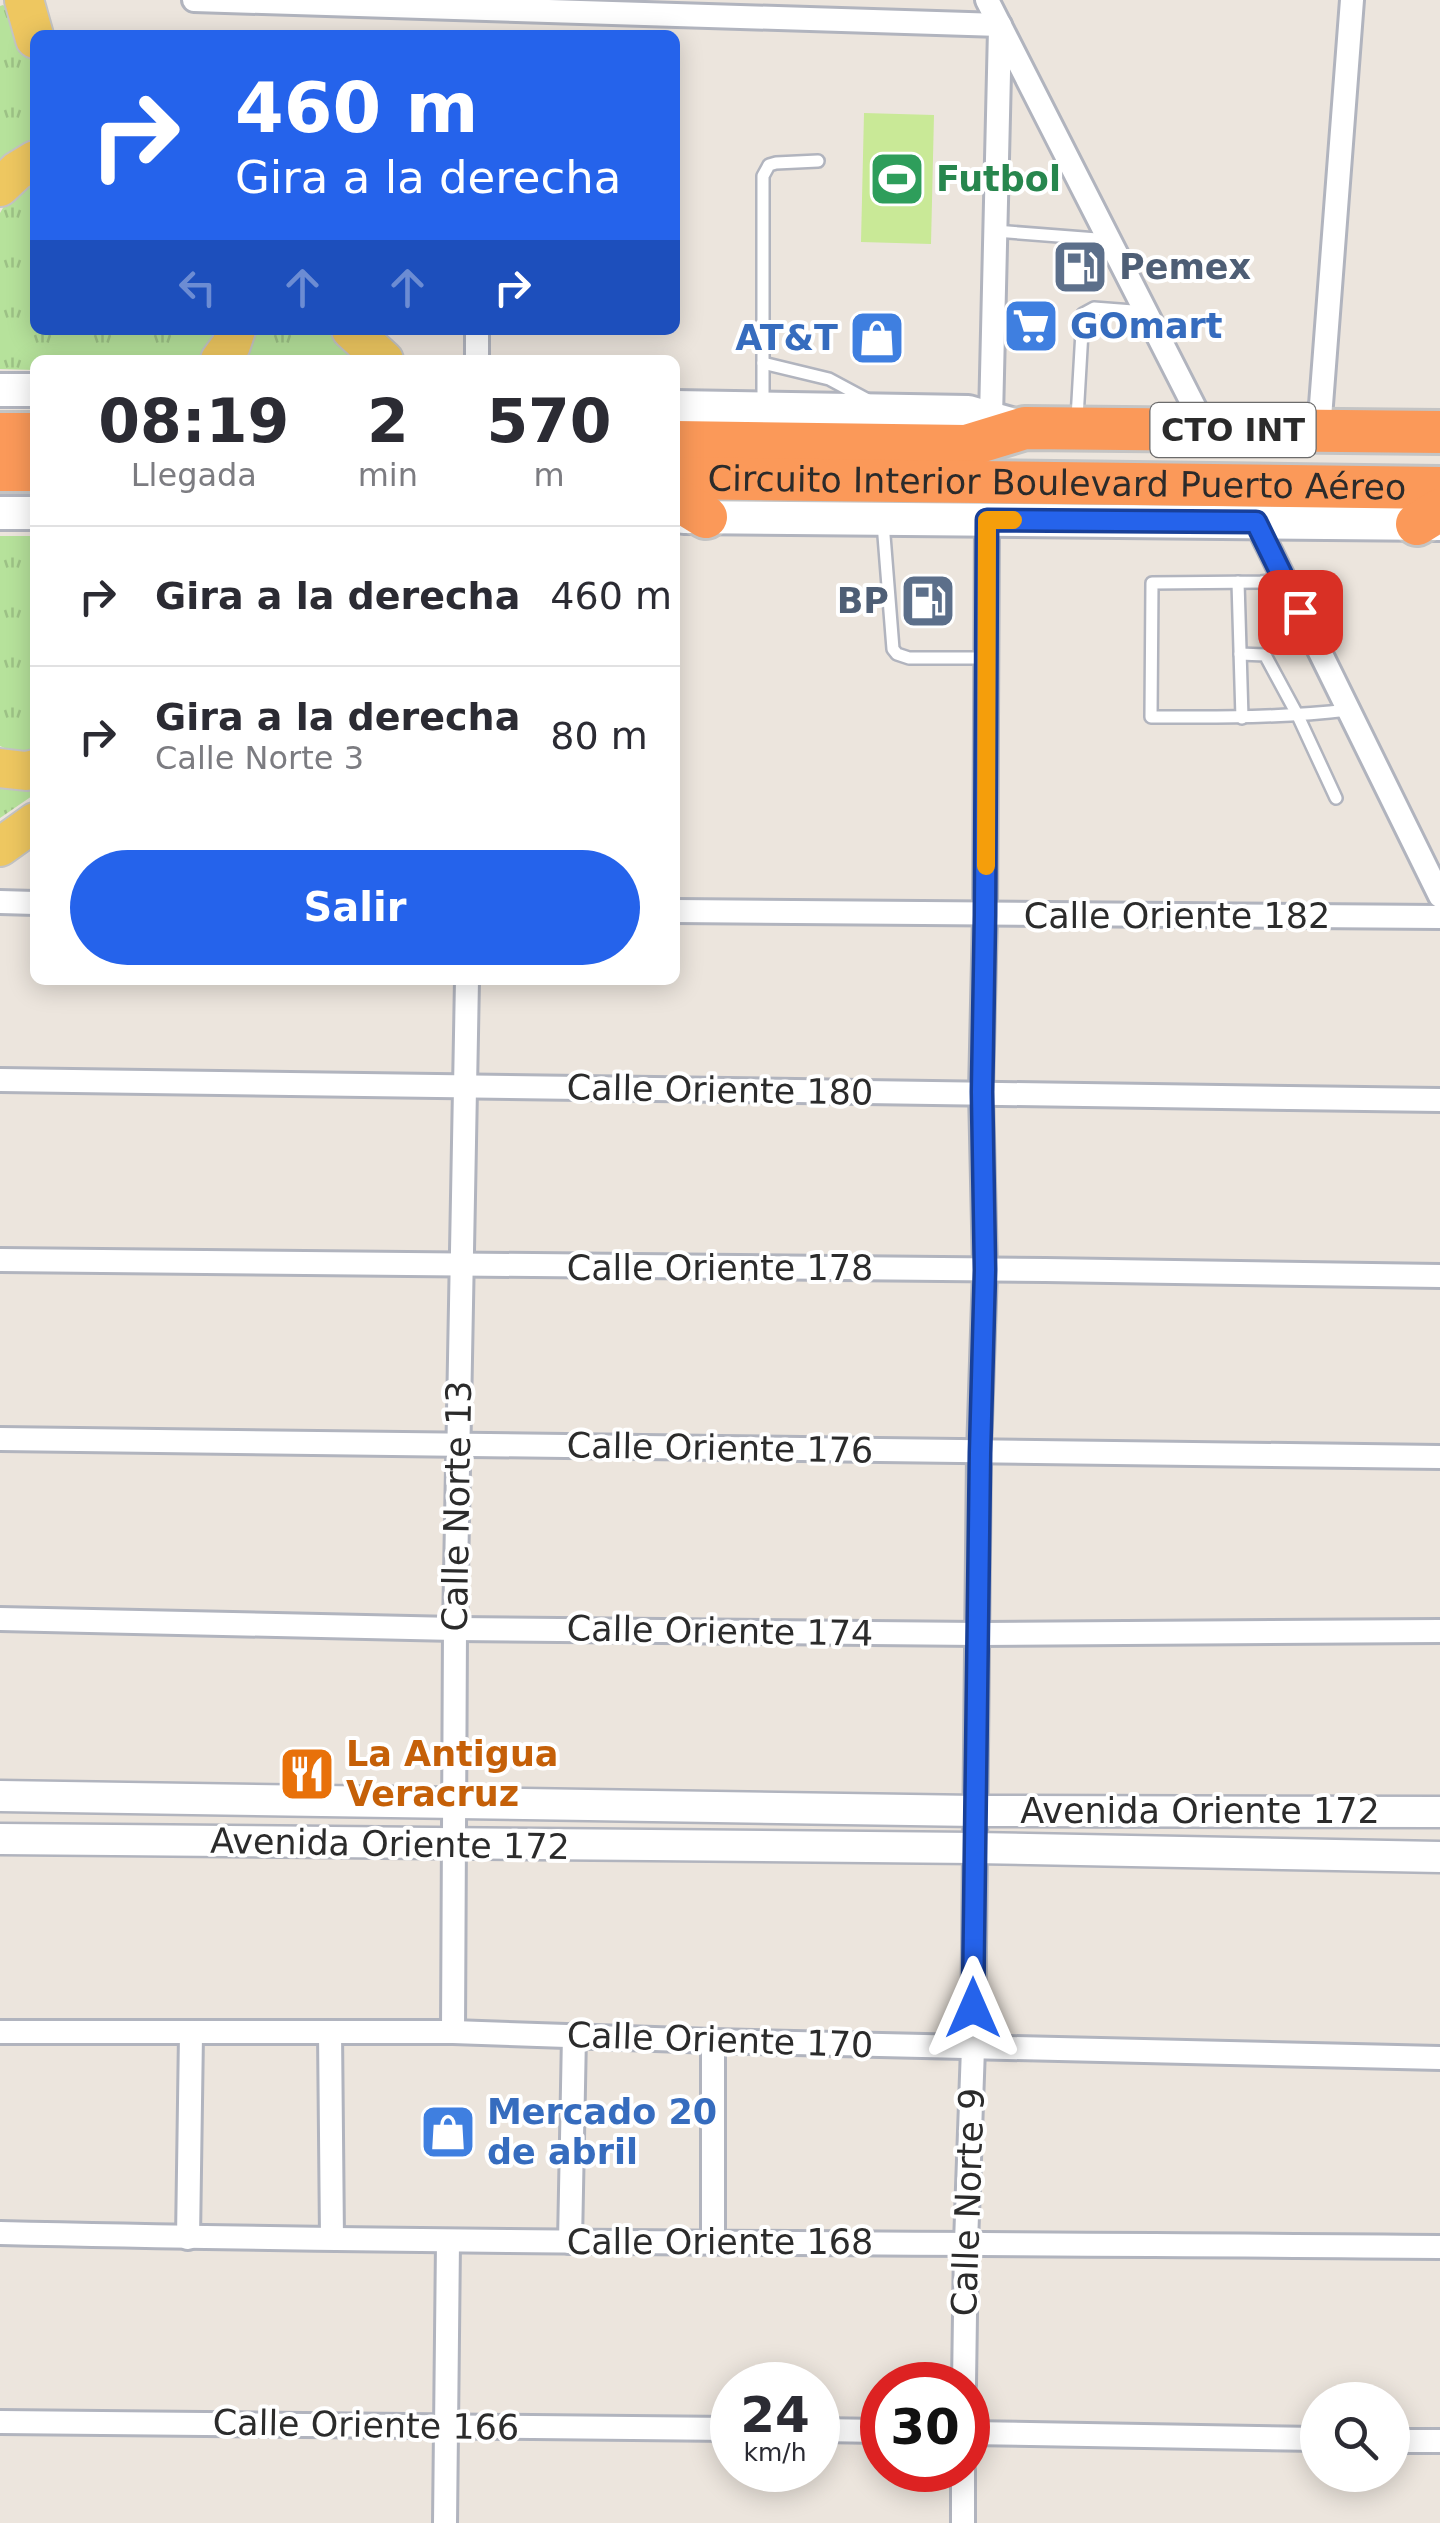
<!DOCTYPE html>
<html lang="es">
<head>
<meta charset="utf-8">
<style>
  :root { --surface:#fff; --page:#f7f7f7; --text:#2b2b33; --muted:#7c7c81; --line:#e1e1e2; --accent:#2563eb }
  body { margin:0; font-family:"DejaVu Sans",sans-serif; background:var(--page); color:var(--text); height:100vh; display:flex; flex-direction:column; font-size:38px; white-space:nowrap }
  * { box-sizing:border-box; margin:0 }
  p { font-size:32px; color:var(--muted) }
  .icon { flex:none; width:55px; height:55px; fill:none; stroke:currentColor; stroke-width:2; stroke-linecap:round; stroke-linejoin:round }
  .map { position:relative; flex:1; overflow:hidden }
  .drawer { position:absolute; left:30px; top:355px; width:650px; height:630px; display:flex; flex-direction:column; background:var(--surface); border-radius:15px; box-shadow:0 5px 25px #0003 }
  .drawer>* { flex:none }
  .guide { position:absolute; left:30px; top:30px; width:650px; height:305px; border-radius:15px; box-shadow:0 5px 25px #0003; background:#2563eb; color:#fff; overflow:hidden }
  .controls { position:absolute; left:1300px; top:2382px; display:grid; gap:20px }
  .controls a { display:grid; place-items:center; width:110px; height:110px; border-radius:50%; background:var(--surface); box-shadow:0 5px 25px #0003; font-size:50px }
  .speed { position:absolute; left:710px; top:2362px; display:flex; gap:20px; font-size:50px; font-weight:700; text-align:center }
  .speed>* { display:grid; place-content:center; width:130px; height:130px; border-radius:50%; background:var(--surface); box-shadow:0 5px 25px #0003; line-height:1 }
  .speed small { font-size:25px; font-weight:400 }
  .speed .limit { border:15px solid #d22; background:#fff; color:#111 }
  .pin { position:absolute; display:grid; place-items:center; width:85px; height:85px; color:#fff; margin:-42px; border-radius:20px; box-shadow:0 5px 15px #0006 }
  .me { position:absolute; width:110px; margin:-55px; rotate:0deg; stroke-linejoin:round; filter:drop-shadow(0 0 8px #0008) }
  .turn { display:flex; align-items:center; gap:35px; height:210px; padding:0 40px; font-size:45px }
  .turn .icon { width:130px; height:130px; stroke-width:2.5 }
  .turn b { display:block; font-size:70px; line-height:85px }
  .lanes { display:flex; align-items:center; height:95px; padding:0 40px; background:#0003; justify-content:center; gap:50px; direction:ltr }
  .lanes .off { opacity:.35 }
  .eta { display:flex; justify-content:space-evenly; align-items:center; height:170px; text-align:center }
  .eta b { font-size:60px; font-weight:700; line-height:70px }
  .primary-button { display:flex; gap:20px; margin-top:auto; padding:20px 40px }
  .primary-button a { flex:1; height:115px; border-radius:60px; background:var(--accent); color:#fff; font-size:40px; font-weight:700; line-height:115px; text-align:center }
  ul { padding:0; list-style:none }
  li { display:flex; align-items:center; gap:30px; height:140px; padding:0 40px; border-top:2px solid var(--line) }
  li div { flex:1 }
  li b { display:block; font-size:38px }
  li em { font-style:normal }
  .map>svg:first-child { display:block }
  .grass { fill:url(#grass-tufts) }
  .pitch { fill:#c9e997 }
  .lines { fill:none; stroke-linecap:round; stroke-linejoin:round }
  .service-casing { stroke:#b1b4be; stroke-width:16 }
  .minor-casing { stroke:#b1b4be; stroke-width:28 }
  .tertiary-casing { stroke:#b1b4be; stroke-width:35 }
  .secondary-casing { stroke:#b1b4be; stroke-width:38 }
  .primary-casing { stroke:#c4c4c4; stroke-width:42 }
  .motorway-casing { stroke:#c4c4c4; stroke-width:48 }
  .service { stroke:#fff; stroke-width:11 }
  .minor { stroke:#fff; stroke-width:22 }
  .tertiary { stroke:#fff; stroke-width:30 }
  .secondary { stroke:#fff; stroke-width:32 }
  .primary { stroke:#eec760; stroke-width:38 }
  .motorway { stroke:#fb9959; stroke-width:42 }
  .route-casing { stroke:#184099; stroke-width:25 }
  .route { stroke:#2563eb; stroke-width:18 }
  .slow { stroke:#f59e0b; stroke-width:18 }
  .labels { text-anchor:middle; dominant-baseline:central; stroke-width:8; stroke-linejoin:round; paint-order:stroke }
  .shield { fill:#fff; stroke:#6b6b6b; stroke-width:2.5 }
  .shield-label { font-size:32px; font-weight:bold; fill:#2b2b2b }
  .leisure-label { font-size:35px; font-weight:bold; fill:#27864d; stroke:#fff; text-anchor:start }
  .service-label { font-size:35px; font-weight:bold; fill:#4e5e75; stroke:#fff; text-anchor:start }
  .shop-label { font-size:35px; font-weight:bold; fill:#366cbe; stroke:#fff; text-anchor:start }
  .street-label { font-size:35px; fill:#2b2b2b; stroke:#fff }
  .food-label { font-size:35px; font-weight:bold; fill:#c56008; stroke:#fff; text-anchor:start }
</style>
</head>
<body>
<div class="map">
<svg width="1440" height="2523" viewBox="0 0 1440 2523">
  <defs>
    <pattern id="grass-tufts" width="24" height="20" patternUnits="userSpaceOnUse" patternTransform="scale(2.5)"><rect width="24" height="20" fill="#b6e29b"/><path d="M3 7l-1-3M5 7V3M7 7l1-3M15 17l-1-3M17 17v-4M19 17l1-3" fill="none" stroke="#9dc286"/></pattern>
  </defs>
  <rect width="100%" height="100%" fill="#ece5dd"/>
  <g class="grass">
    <path d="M3,5l5,4 19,39 8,11v80l-35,22v-155z"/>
    <path d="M35,177v153h185l-9,16 -16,14h-160v10l-35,-1v-156l10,-17z"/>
    <path d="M247,330h79l33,30h-128z"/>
    <path d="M0,536h35v216l-26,-2 -9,-4z"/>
    <path d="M0,776l35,4v14l-35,24z"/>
  </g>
  <path class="pitch" d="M864,113l70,2 -3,129 -70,-2z"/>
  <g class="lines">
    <g class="service-casing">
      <g id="service">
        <path d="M995,231l115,9"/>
        <path d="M763,363l66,16 41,22"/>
        <path d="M763,404v-228l6,-11 7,-2 42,-2"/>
        <path d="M1077,418l6,-104 11,-6 52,4"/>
        <path d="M883,523l10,126 4,5 12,4h77"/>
        <path d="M1283,579l-22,3 -109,1 -1,134c66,0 131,1 197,-7"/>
        <path d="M1238,582l4,136"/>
        <path d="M1240,654l25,1 33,61 38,82"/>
      </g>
    </g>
    <g class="minor-casing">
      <g id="minor">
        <path d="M194,0l806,25"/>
        <path d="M987,0l219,430"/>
        <path d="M477,360v-30"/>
        <path d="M991,418l9,-389"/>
        <path d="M1319,431l33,-431"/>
        <path d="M1256,522l184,374"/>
        <path d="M0,902l35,1"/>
        <path d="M675,911l765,6"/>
        <path d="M0,1080l1440,20"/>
        <path d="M0,1260l1045,10 395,6"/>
        <path d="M0,1439c480,4 960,14 1440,18"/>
        <path d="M0,1619l455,10 524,5 461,-3"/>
        <path d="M0,2032h453l260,9 727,17"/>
        <path d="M330,2032l2,206"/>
        <path d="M453,2032l2,-403 12,-649"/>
        <path d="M0,2233c480,11 960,10 1440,14"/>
        <path d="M188,2238l3,-204"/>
        <path d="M713,2241v-200"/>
        <path d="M570,2242l4,-207"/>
        <path d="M964,2385l2,-142 7,-195 6,-595 6,-183 -4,-178 4,-177 2,-395"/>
        <path d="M0,2422l732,7"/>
        <path d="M818,2430l64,1"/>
        <path d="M968,2433l350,6"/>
        <path d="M1392,2441h48"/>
        <path d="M445,2523l3,-281"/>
        <path d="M963,2523v-53"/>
      </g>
    </g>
    <g class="tertiary-casing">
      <g id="tertiary">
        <path d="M0,1796l976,15 464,1"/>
        <path d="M0,1839l974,9 466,9"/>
      </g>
    </g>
    <g class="secondary-casing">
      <g id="secondary">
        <path d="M0,390h35"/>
        <path d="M675,407l293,5 57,16"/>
        <path d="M0,513h35"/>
        <path d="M684,517l756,7"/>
      </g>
    </g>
    <g class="primary-casing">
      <g id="primary">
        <path d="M24,0l11,39"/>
        <path d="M0,187l17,-16 18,-11"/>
        <path d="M351,330l33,30"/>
        <path d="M220,360l11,-15 5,-15"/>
        <path d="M0,768l26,3 9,-2"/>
        <path d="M0,847l35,-25"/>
      </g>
    </g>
    <g class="motorway-casing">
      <g id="motorway">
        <path d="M0,434h35"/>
        <path d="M675,442l291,4 59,-18 415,4"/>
        <path d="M0,470h35"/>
        <path id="s1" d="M675,478l765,10"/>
        <path d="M675,498l31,19"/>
        <path d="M1417,524l23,-14"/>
      </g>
    </g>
    <use href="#service" class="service"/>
    <use href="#minor" class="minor"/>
    <use href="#tertiary" class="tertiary"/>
    <use href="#secondary" class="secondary"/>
    <use href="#primary" class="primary"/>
    <use href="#motorway" class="motorway"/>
  </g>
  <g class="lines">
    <g class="route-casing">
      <path id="route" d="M973,2008l7,-555 5,-183 -3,-178 3,-177 2,-395 269,2 44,90"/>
    </g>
    <use href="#route" class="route"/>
    <path class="slow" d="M986,866l1,-346h26"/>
  </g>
  <defs>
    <g id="stadium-square" transform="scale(2.875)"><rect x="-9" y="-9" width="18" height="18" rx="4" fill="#2e9e5b" stroke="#fff"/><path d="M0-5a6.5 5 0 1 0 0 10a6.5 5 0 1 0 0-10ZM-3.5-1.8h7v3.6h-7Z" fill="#fff"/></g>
    <g id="fuel-square" transform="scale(2.875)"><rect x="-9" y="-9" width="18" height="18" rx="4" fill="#5c6f8a" stroke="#fff"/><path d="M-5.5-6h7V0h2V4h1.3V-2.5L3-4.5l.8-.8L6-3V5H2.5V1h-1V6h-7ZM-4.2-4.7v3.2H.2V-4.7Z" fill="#fff"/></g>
    <g id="supermarket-square" transform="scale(2.875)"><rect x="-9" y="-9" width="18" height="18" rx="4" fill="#3f7fe0" stroke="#fff"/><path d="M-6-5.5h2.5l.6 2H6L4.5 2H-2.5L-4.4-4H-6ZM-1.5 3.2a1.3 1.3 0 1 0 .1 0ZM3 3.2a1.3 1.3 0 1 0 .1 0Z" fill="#fff"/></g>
    <g id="shop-square" transform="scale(2.875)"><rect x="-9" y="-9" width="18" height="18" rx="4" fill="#3f7fe0" stroke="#fff"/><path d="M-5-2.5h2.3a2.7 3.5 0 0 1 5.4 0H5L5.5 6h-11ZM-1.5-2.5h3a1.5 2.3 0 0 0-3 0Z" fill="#fff"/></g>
    <g id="restaurant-square" transform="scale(2.875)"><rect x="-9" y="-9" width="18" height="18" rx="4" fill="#e8710a" stroke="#fff"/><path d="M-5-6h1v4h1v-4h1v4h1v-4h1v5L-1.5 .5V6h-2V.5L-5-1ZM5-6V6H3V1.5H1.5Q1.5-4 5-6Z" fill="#fff"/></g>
  </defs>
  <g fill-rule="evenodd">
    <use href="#stadium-square" x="897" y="179"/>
    <use href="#fuel-square" x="1080" y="267"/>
    <use href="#supermarket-square" x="1031" y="326"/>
    <use href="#shop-square" x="877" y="338"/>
    <use href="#fuel-square" x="928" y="601"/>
    <use href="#restaurant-square" x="307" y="1774"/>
    <use href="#shop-square" x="448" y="2132"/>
  </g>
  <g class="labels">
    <rect class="shield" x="1150.5" y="403" width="165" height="54" rx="8"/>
    <g class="shield-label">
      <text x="1233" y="430">CTO INT</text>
    </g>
    <g class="leisure-label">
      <text x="936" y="179">Futbol</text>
    </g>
    <g class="service-label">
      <text x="1119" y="267">Pemex</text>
      <text x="889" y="601" text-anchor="end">BP</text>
    </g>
    <g class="shop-label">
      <text x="1070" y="326">GOmart</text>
      <text x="838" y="338" text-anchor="end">AT&amp;T</text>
      <text x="487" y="2112">Mercado 20<tspan x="487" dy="40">de abril</tspan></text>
    </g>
    <g class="street-label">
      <text stroke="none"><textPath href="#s1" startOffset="382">Circuito Interior Boulevard Puerto Aéreo</textPath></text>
      <text x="1177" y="916">Calle Oriente 182</text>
      <text transform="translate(720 1090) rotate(1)">Calle Oriente 180</text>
      <text x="720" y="1268">Calle Oriente 178</text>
      <text transform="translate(720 1448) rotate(1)">Calle Oriente 176</text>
      <text transform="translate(457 1506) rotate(-89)">Calle Norte 13</text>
      <text transform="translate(720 1631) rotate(1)">Calle Oriente 174</text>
      <text x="1200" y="1811">Avenida Oriente 172</text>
      <text transform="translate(390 1844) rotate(1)">Avenida Oriente 172</text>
      <text transform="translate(720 2040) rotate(2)">Calle Oriente 170</text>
      <text transform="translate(968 2202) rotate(-88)">Calle Norte 9</text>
      <text x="720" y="2242">Calle Oriente 168</text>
      <text transform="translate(366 2425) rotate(1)">Calle Oriente 166</text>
    </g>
    <g class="food-label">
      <text x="346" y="1754">La Antigua<tspan x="346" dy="40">Veracruz</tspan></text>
    </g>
  </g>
</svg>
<div class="controls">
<a><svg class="icon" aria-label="search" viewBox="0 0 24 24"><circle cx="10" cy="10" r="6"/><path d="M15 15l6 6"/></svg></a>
</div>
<div class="speed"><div>24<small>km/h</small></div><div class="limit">30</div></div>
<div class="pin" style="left:1300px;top:612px;background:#d93025"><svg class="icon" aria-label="arrive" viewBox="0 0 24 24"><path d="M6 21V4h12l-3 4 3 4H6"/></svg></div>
<svg class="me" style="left:973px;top:2008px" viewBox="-20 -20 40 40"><path d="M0-17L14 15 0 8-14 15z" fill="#2563eb" stroke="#fff" stroke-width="4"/></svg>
<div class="guide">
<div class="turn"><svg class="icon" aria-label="right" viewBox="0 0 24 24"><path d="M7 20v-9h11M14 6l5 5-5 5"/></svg><div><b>460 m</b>Gira a la derecha</div></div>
<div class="lanes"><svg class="icon off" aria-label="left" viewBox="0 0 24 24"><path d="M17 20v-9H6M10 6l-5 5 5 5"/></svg><svg class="icon off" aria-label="ahead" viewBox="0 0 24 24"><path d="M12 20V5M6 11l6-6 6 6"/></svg><svg class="icon off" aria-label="ahead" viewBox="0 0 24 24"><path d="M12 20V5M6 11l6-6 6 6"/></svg><svg class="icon" aria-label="right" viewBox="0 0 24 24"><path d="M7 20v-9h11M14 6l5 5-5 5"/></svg></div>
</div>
<section class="drawer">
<div class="eta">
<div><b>08:19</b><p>Llegada</p></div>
<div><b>2</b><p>min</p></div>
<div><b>570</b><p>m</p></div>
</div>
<ul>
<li><svg class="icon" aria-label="right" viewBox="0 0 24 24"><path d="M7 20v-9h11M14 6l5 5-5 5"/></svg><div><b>Gira a la derecha</b></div><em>460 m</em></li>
<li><svg class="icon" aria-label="right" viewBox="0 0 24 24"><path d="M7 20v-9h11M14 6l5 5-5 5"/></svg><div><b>Gira a la derecha</b><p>Calle Norte 3</p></div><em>80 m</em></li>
</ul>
<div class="primary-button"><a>Salir</a></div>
</section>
</div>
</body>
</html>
